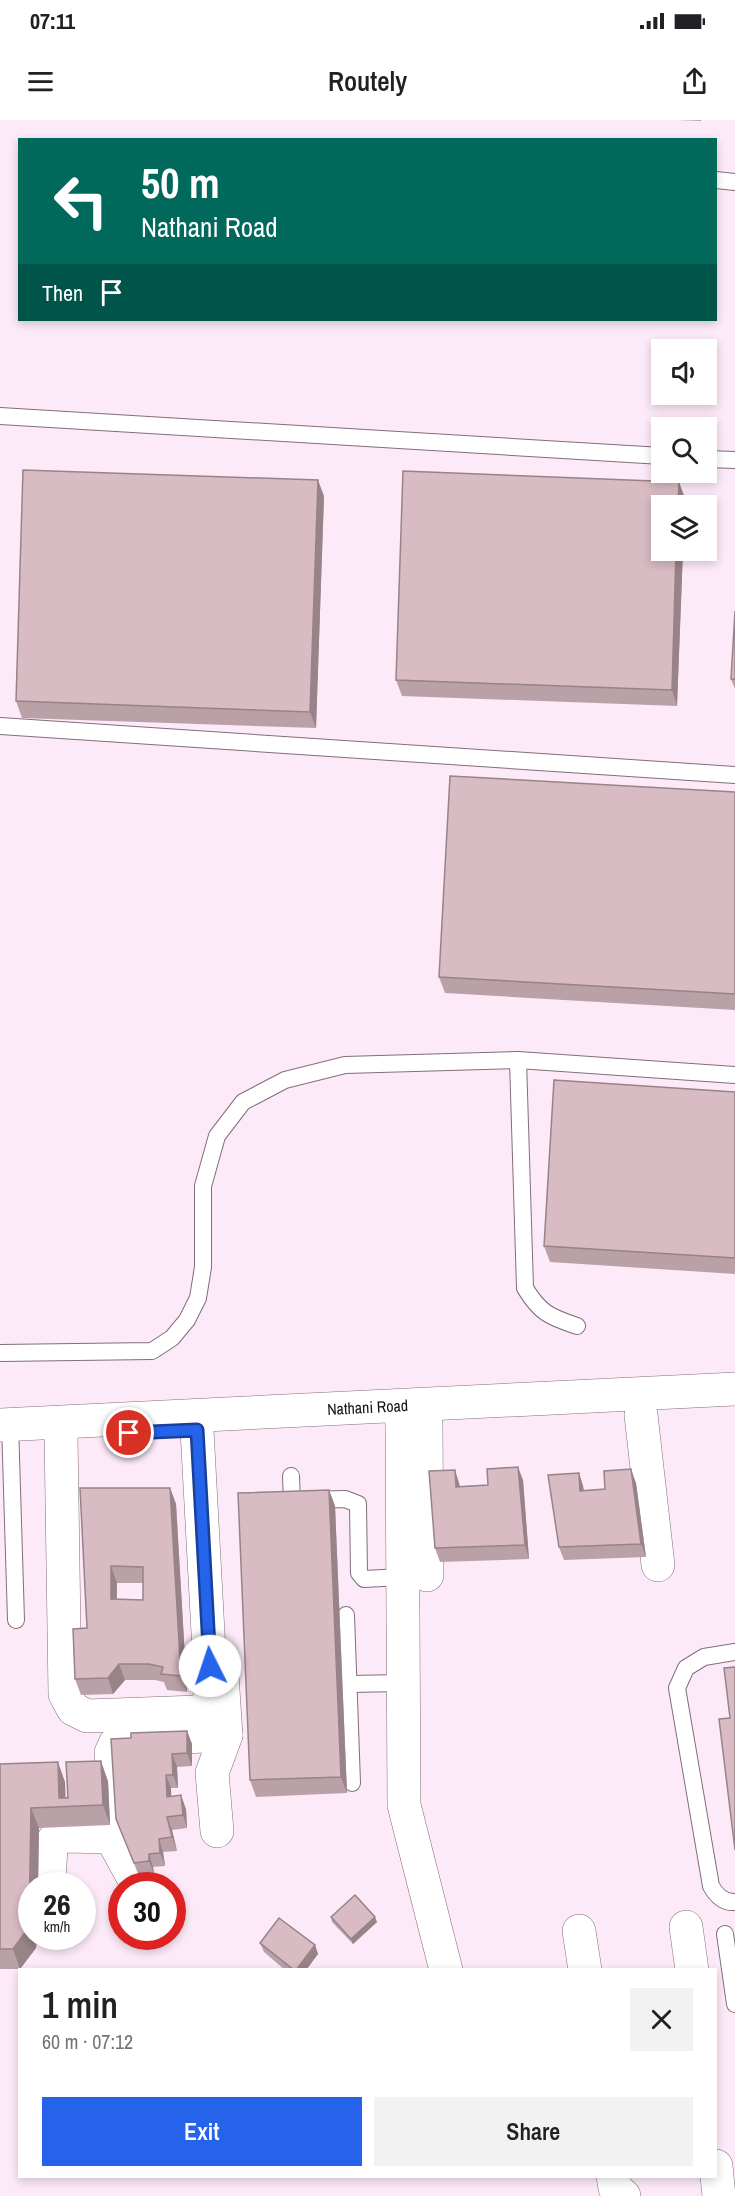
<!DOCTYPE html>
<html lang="en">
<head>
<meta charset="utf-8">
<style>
  :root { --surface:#fff; --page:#f2f2f2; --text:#202124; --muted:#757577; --accent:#2563eb }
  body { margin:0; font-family:"Archivo Narrow",sans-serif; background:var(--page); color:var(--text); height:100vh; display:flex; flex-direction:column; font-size:22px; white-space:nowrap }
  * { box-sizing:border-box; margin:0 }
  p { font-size:20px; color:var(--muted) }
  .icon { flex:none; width:33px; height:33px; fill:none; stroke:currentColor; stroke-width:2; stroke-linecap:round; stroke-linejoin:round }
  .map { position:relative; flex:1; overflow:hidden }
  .details { position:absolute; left:18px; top:1848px; width:699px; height:210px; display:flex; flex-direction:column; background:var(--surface); border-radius:0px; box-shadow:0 3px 9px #0003 }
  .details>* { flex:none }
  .top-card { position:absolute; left:18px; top:18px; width:699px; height:183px; border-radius:0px; box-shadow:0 3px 9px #0003; background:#00695c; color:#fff; overflow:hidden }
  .buttons { position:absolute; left:651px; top:219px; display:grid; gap:12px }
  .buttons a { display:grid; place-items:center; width:66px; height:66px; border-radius:0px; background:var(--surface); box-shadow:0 3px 9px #0003; font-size:30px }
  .speed { position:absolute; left:18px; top:1752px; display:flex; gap:12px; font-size:30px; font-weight:700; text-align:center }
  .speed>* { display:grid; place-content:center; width:78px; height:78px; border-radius:50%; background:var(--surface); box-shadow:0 3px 9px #0003; line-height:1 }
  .speed small { font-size:15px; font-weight:400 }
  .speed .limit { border:9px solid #d22; background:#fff; color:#111 }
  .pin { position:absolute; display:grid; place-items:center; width:51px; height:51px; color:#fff; margin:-26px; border:3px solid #fff; border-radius:50%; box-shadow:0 2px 6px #0007 }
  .me { position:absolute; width:66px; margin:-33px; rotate:356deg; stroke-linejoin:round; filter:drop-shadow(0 0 4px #0008) }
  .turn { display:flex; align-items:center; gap:21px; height:126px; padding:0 24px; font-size:27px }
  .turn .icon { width:78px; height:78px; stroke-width:2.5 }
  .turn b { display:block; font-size:42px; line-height:51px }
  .then { display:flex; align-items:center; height:57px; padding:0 24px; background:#0003; gap:12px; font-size:22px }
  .round { display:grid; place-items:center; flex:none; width:63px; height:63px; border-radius:0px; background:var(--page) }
  .overview { display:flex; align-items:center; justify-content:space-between; height:102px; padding:0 24px }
  h1 { font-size:36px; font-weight:600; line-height:45px }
  .primary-button { display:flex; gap:12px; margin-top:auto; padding:12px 24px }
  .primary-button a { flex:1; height:69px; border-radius:0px; background:var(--accent); color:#fff; font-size:24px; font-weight:600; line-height:69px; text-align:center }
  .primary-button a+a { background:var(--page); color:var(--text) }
  .status { display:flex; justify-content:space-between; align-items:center; height:42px; padding:0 30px; background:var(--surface); direction:ltr }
  .status svg { height:16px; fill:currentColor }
  header { display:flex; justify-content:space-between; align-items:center; height:78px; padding:0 24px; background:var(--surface); font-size:27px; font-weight:600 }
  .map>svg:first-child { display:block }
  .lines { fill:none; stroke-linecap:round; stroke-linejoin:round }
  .lane-casing { stroke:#816d7e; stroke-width:18 }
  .street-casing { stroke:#816d7e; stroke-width:34 }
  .secondary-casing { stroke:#816d7e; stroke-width:34 }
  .lane { stroke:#fff; stroke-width:16 }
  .street { stroke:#fff; stroke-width:33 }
  .secondary { stroke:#fff; stroke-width:33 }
  .wall { fill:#baa1a8; fill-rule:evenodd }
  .shaded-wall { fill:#978388 }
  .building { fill:#d8bbc3; stroke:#978388; stroke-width:1.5; fill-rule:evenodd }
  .route-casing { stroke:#184099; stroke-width:15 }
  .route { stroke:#2563eb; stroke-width:10 }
  .labels { text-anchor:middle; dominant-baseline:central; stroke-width:6; stroke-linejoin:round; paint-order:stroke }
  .street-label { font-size:16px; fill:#191218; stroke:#fefefe }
</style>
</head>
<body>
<div class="status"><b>07:11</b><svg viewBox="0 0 49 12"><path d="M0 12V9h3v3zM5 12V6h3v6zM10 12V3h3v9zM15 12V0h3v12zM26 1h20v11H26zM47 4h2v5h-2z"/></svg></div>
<header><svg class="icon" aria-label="menu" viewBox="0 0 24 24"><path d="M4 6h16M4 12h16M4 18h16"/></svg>Routely<svg class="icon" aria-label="share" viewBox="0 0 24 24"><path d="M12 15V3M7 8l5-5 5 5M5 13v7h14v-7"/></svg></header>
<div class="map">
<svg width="735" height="2076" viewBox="0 0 735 2076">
  <rect width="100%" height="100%" fill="#fdeaf9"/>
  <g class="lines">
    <g class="lane-casing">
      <g id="lane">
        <path d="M716,60l19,2"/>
        <path d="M0,296l662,40"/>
        <path d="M706,339l29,1"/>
        <path d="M0,606l735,49"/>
        <path d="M518,940l7,228c15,25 25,29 52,38"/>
        <path d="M0,1233l152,-2 20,-13 15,-18 11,-22 5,-31v-81l14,-50 26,-34 42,-22 60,-15 173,-5 217,15"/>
        <path d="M10,1304l6,196"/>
        <path d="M291,1356l1,25"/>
        <path d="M310,1380l35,-1 13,5 1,69 5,6 38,-2"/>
        <path d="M346,1495l6,168"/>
        <path d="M735,1532l-31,5 -18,11 -9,20 34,198c5,9 12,17 24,16"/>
        <path d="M349,1564l54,-1"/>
        <path d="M725,1814l10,70"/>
      </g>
    </g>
    <g class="street-casing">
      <g id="street">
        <path d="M424,1285l2,19 1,151"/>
        <path d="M400,1286l2,19 2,380 42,165"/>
        <path d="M641,1295l17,150"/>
        <path d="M61,1315l4,259 8,15 14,7 111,-4 11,-8 2,-16 -14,-258"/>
        <path d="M217,1711l-5,-58 14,-38 -4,-60"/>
        <path d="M133,1757l-17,-31 -1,-9 -4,-84 4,-9 5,-4 106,-5"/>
        <path d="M49,1766l2,-42 4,-6 7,-2 53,1"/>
        <path d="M686,1807l6,43"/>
        <path d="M579,1811l6,39"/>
        <path d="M716,2046l3,30"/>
        <path d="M613,2056l2,12 9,8"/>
      </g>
    </g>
    <g class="secondary-casing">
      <g id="secondary">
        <path id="s1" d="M0,1305l735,-36"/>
      </g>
    </g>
    <use href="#lane" class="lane"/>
    <use href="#street" class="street"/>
    <use href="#secondary" class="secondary"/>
  </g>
  <g class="wall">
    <path d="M678,0h23v1z"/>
    <path d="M324,376l-8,232 -294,-10 -6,-17z"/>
    <path d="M685,378l-23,52h21l-6,156 -275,-10 -6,-16z"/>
    <path d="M735,491v78l-4,-10z"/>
    <path d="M735,672v218l-290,-17 -6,-16z"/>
    <path d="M735,972v182l-185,-12 -6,-16z"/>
    <path d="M579,1353l4,13 1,4 21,-1 31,-6 10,74 -82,3 -5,-13z"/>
    <path d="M523,1360l6,79 -89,3 -5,-14 24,-65 1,3 28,-1z"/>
    <path d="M80,1368h90l6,16 11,188 -20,-2 -3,-8 -9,-2h-30l-12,14 -32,1 -6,-16 12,-51zM117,1463h26v17l-26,-1z"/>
    <path d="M329,1370l6,16 12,287 -91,4 -6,-17z"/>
    <path d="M187,1611l5,13v22l-15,1 1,21h-7v8l15,13 1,19 -15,2 5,21 -14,1 2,14 -12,1 1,7 -15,2 -23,-57 15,-81z"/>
    <path d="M0,1644l65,18v16l43,-17 2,44 -71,3 -1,58h-6v50h5l-1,12 -16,21h-20z"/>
    <path d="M331,1797l46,5 -24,22 -21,-22z"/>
    <path d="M260,1823l55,2 3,9 -12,16h-21l-21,-18z"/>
  </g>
  <g class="shaded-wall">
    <path d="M318,360l6,16 -8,232 -6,-16z"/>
    <path d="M679,362l6,16 -1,8h-6z"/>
    <path d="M676,430h7l-6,156 -5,-16z"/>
    <path d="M518,1347l5,13 6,79 -4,-14z"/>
    <path d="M631,1349l5,14 10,74 -5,-13z"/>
    <path d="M455,1350l4,13 2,17 -5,-13z"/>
    <path d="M579,1353l4,13 2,18 -5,-13z"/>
    <path d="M170,1368l6,16 11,188 -6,-16z"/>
    <path d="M329,1370l6,16 12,287 -6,-16z"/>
    <path d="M111,1446l6,17 -1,33 -5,-17z"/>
    <path d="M119,1544l6,16 -12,14 -5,-16z"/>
    <path d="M187,1611l5,13v22l-5,-13z"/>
    <path d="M172,1634l5,13 1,21 -5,-13z"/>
    <path d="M101,1641l7,20 2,44 -7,-20z"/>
    <path d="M58,1642l7,20 1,24 -7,-8z"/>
    <path d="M166,1655l5,13 1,22 -5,-13z"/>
    <path d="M181,1675l5,14 1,19 -4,-13z"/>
    <path d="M31,1688l8,20 -1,58h-6v50h5l-1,12 -16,21 -7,-20z"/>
    <path d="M167,1697l5,13 5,21 -5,-14z"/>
    <path d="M159,1719l4,13 2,14 -5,-13z"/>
    <path d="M149,1734l4,13 1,7 -5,-13z"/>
    <path d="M375,1797l2,5 -24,22 -2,-5z"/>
    <path d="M315,1825l3,9 -12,16h-10z"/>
  </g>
  <g class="building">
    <path d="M23,350l295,10 -8,232 -294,-11z"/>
    <path d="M403,351l276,11 -1,24h-16v44h14l-4,140 -276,-10z"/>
    <path d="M735,491v68h-4z"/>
    <path d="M450,656l285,16v202l-296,-17z"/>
    <path d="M554,960l181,12v166l-191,-12z"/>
    <path d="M518,1347l7,78 -90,3 -6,-77 26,-1 1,17 32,-2 -1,-16z"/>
    <path d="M631,1349l10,75 -82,3 -11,-72 31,-2 1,18 25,-2 -1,-18z"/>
    <path d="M80,1368h90l11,188 -20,-2 2,-7 -14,-3h-30l-11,14 -33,1 -2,-50 14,-1zM111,1446l32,1v33l-32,-1z"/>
    <path d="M329,1370l12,287 -91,3 -12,-287z"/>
    <path d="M735,1547v183l-16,-131 11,-1 -6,-50z"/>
    <path d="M187,1611v22l-15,1 1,21h-7l1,22 14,-2 2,20 -16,2 5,20 -13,2 1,14 -11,1v7l-15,2 -18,-44 -5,-80 20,-1v-5z"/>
    <path d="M101,1641l2,44 -72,3 -2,119 -16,22h-13v-185l58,-2 1,36h9l-2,-36z"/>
    <path d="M355,1775l20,22 -24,22 -20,-22z"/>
    <path d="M279,1798l36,27 -19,25h-2l-34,-27z"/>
  </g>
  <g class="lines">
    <g class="route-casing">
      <path id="route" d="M129,1313l68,-3 13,236"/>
    </g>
    <use href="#route" class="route"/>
  </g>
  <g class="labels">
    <g class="street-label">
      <text stroke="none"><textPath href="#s1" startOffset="368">Nathani Road</textPath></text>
    </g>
  </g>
</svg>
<div class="buttons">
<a><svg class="icon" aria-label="sound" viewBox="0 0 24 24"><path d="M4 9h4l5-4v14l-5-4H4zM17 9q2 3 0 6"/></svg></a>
<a><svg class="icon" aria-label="search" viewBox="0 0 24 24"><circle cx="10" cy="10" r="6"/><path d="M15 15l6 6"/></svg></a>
<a><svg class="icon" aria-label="layers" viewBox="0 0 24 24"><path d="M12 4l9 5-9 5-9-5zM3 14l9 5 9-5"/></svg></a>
</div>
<div class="speed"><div>26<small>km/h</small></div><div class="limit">30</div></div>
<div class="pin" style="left:129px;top:1313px;background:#d93025"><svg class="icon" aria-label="arrive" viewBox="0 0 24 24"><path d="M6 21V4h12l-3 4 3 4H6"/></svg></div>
<svg class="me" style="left:210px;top:1546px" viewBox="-20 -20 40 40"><circle r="19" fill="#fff"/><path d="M0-13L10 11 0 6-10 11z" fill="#2563eb"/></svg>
<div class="top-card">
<div class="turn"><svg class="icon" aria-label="left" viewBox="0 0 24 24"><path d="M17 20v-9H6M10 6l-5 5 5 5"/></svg><div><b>50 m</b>Nathani Road</div></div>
<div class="then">Then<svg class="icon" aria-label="arrive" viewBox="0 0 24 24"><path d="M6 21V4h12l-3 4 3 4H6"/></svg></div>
</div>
<section class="details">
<div class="overview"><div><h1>1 min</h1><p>60 m · 07:12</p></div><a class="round"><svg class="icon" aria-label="close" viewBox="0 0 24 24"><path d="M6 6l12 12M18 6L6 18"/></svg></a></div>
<div class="primary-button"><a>Exit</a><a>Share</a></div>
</section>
</div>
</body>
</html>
